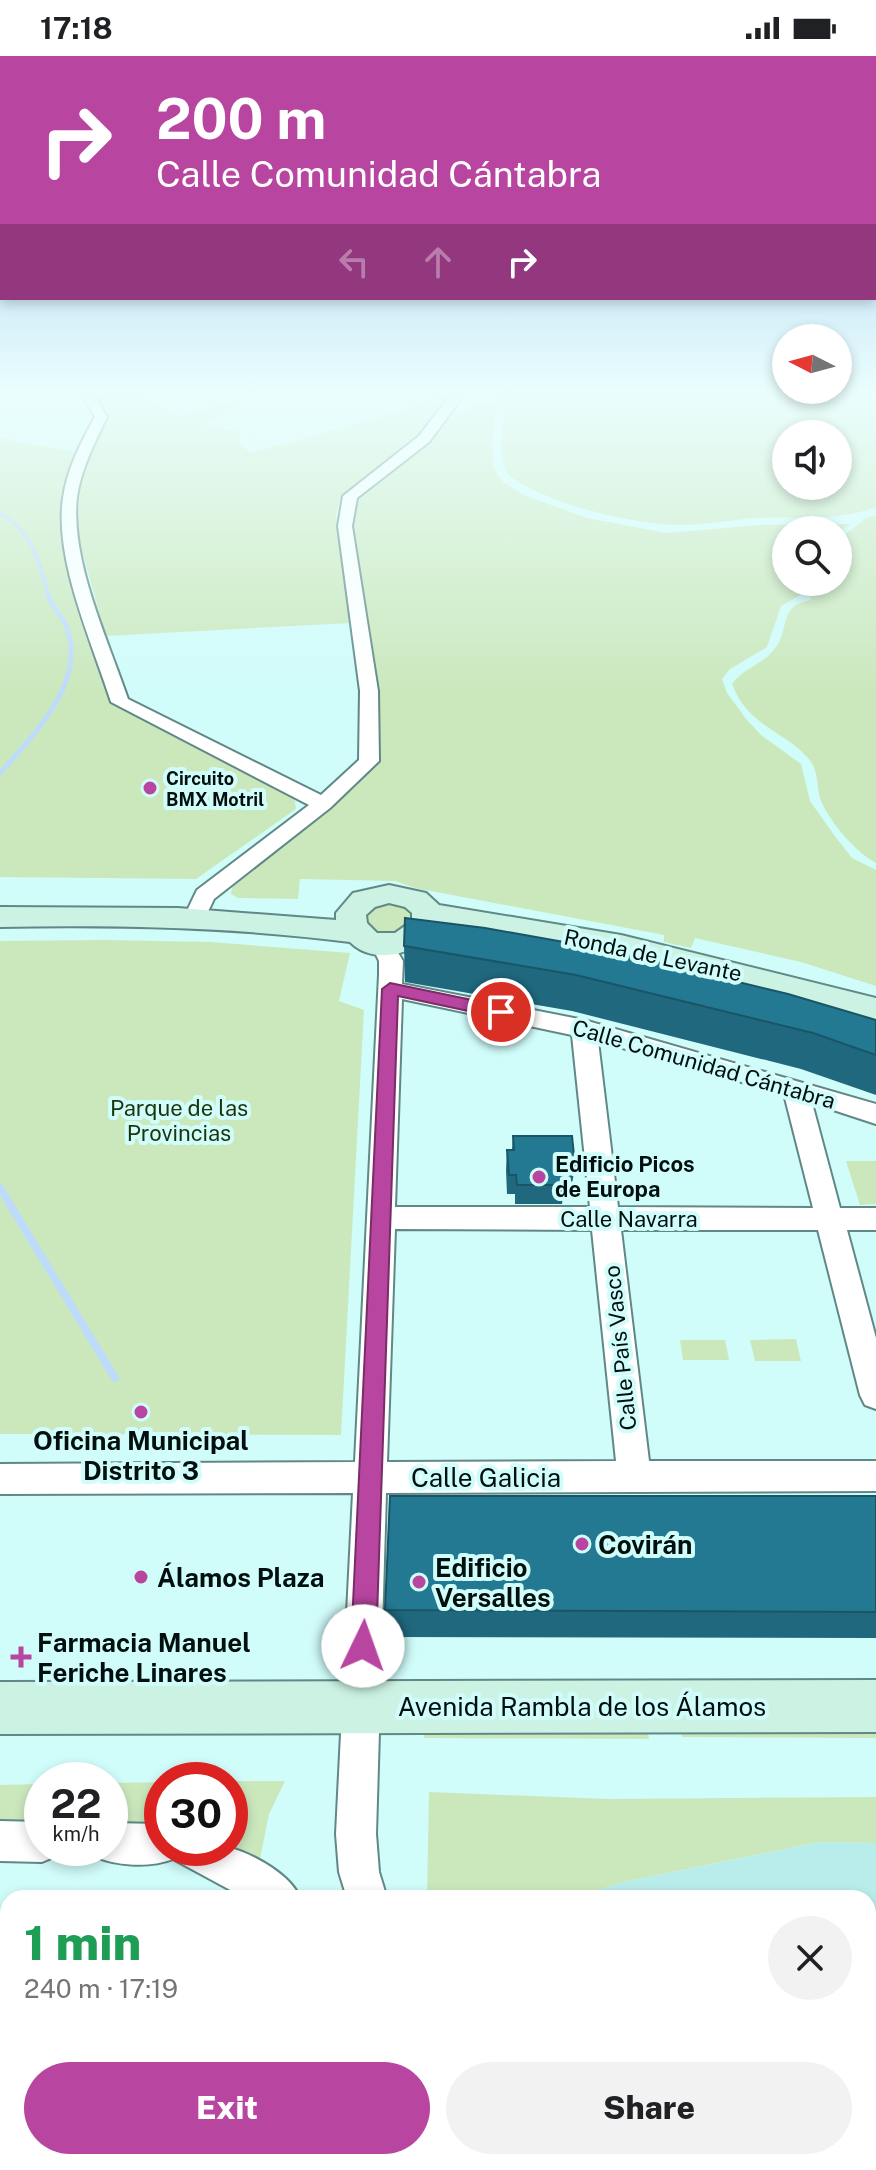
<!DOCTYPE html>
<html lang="en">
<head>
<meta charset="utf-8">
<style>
  :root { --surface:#fff; --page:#f2f2f2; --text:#202124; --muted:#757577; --accent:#b8459f }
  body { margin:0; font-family:"Public Sans",sans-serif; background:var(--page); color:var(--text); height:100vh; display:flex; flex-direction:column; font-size:30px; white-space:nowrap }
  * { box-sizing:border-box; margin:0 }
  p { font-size:26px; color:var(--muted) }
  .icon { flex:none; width:44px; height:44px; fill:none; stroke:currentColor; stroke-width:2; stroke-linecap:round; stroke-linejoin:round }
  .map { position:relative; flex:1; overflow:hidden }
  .drawer { position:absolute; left:0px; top:1834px; width:876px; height:280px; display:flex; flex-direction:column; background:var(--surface); border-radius:24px 24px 0 0; box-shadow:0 4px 12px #0003 }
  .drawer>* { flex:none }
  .guide { position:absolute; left:0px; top:0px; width:876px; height:244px; box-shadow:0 4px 12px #0003; background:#b8459f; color:#fff; overflow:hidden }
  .needle { width:52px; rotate:276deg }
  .fabs { position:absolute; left:772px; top:268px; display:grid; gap:16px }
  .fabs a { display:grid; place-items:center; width:80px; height:80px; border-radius:50%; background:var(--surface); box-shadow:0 4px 12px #0003; font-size:40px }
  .speed { position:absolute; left:24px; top:1706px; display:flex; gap:16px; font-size:40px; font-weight:700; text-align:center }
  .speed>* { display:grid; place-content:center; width:104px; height:104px; border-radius:50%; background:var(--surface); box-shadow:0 4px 12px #0003; line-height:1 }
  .speed small { font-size:20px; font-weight:400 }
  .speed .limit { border:12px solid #d22; background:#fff; color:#111 }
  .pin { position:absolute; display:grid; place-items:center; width:68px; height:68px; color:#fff; margin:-34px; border:4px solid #fff; border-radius:50%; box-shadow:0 2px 8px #0007 }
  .me { position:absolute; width:88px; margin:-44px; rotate:3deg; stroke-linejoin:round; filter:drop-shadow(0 0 6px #0008) }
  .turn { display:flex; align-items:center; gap:28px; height:168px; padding:0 24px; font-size:36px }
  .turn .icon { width:104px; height:104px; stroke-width:2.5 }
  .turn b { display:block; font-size:56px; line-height:68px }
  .lanes { display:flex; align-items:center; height:76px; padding:0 24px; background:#0003; justify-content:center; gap:40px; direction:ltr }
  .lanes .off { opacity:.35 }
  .round { display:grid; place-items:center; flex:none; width:84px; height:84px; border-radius:42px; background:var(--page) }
  .headline { display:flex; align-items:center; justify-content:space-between; height:136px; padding:0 24px }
  h1 { font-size:48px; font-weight:800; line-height:60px; color:#1e9e55 }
  .action { display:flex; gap:16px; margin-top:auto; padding:16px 24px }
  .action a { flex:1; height:92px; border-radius:48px; background:var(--accent); color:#fff; font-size:32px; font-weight:800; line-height:92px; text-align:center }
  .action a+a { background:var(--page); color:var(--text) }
  .status { display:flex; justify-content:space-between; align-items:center; height:56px; padding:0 40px; background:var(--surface); direction:ltr }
  .status svg { height:22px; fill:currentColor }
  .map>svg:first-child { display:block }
  .built { fill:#b9edec }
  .green { fill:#cbe8bd; fill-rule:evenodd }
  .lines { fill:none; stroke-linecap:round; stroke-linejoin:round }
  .stream-far2 { stroke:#bfdbfa; stroke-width:4 }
  .stream-far1 { stroke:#bfdbfa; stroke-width:5 }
  .stream { stroke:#bfdbfa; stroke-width:8 }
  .street-casing { stroke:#608887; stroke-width:4 }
  .secondary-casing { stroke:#608887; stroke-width:4 }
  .street { fill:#fff; fill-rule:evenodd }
  .secondary { fill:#cbf2e2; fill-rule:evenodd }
  .wall { fill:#1f687e }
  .building { fill:#247992; stroke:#195566; stroke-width:2 }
  .route { fill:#b8459f; stroke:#782d67; stroke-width:2 }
  .poi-dot { fill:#b8459f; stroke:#d0fcfa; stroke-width:3 }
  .labels { text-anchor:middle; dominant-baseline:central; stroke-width:8; stroke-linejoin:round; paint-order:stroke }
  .far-poi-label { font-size:18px; font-weight:bold; fill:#020f0f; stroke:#d0fcfa; text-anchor:start }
  .street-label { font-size:22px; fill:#020f0f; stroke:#d0fcfa }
  .park-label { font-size:22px; fill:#1c340c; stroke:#d0fcfa }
  .poi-label { font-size:22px; font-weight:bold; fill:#020f0f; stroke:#d0fcfa; text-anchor:start }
  .near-poi-label { font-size:26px; font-weight:bold; fill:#020f0f; stroke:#d0fcfa; text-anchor:start }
  .near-street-label { font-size:26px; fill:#020f0f; stroke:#d0fcfa }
</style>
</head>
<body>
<div class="status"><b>17:18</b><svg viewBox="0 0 49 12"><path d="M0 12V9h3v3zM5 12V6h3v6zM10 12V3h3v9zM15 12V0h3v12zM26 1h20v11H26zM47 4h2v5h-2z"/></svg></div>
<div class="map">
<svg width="876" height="2114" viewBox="0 0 876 2114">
  <rect width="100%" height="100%" fill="#d0fcfa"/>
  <path class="built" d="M820,1786l56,1v327h-343l-4,-8h339v-264h-298l54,-16z"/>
  <g class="green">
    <path d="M95,340h43l41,20 71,-20 -45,29 35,7v10l10,11 153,-42 35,-15h8l-24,37 -82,66 -4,17 14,107 -244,13 -28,-99 -1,-40 3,-22 25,-61z"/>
    <path d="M498,340h366l12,5v106c-40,15 -80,9 -122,11 -26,2 -53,8 -79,7 -47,-2 -133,-22 -169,-52 -2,-11 -5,-22 -5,-33 1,-15 10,-32 -3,-44zM786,378h52v52h-52z"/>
    <path d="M483,346l9,-1 4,4 -4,40 2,24 9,13 21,13 63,23 79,15 95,-8 90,-1 -13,7 -52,-1v52h12l2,13 -19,11 -14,41 -37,22 -8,10 5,14 20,27 14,15 40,29 9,37 24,34 18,23 24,12v116l-75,-24 -106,-24 -4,10 -27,-6v-7l-249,-47 -20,-7 -95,-2 -2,20 -60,-1 -7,-4 2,-11 142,-127 5,-19 -2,-48 -26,-159c-1,-15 0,-23 8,-36l84,-73z"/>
    <path d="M0,382l76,14 -11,47 35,174 11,30 183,93 2,13 -100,70 -196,-2z"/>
    <path d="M876,459v348c-20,-10 -49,-44 -56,-65 -4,-15 -1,-29 -13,-41 -25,-27 -59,-31 -75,-73 12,-17 33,-20 44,-37 14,-19 2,-42 35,-47l-6,-18h33v-42l28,-22z"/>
    <path d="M382,845l22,2 13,11 -8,17 -24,6 -19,-8 -2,-17z"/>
    <path d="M105,884l106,2 139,11 -11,48 25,9 -23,425 -341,-1v-493z"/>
    <path d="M846,1105h30v43l-16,1z"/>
    <path d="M796,1283l5,22h-46l-5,-21z"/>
    <path d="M680,1284h45l4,20h-46z"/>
    <path d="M424,1668l223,1 2,14 -225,-1z"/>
    <path d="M680,1670l196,2v10l-194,-1z"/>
    <path d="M230,1725h55l-16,33 -9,45 -30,-14z"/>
    <path d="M162,1726v51l-52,-2v-48z"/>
    <path d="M42,1728v44l-42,-1v-42z"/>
    <path d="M429,1736l179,7 268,-2v46l-57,-1 -195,40 -54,16h-143z"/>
  </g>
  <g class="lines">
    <path class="stream-far2" d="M0,458c30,14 40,49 48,80"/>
    <path class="stream-far1" d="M0,717c32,-36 85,-89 68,-142 -4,-15 -17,-23 -21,-39"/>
    <path class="stream" d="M0,1132l115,190"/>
    <g class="street-casing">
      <g id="street">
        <path d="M83,340h12l12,21c-12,25 -26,52 -30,80 -7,63 31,143 51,202l193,96 38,-35 1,-69 -22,-165 5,-30 76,-60 31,-40h13l-34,46 -72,56 -5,28 26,165 1,70 -49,47 -116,91 -12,25h-16l-3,-5 14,-29 112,-85 -198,-103c-19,-60 -57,-142 -48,-204 4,-29 18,-56 32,-81z"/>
        <path d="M382,881l8,2 13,22 -1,23 182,36 292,84v20l-64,-21 28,105h36v22h-29l29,108v71l-11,-4 -5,-10 -42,-165h-197l28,231h227v30l-490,2 -10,341 3,38 8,26h-40l-8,-26 -3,-38 17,-341 -353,1v-30l355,-2 24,-487v-14l-8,-17 3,-5zM402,943l170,36 18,172h-195zM598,985l186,53 29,114 -195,-1zM395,1173l197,1 24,231 -229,1z"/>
        <path d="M0,1765l42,1v26h17l-3,8 -14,6 -42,-1z"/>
        <path d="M110,1767l52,1v24c21,0 50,-5 69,0 24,7 60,27 69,50h-55l-72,-39c-22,9 -56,7 -77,-2l-4,-9h18z"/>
        <path d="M486,2106h47l3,8h-47z"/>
      </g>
    </g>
    <g class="secondary-casing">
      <g id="secondary">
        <path d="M389,829l37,8 13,12 182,30 255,63v22l-255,-65 -180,-30c-19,27 -65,43 -91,17 -117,-15 -233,-17 -350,-15v-20l178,1 158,12v-7l17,-20zM389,847l16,4 7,6v8l-17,12h-18l-10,-10 -1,-8 9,-8z"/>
        <path d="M876,1624v52l-876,2v-52z"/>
      </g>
    </g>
    <use href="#street" class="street"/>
    <use href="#secondary" class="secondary"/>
  </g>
  <g class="wall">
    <path d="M404,890l472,74v75l-75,-26 -229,-58 -167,-29z"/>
    <path d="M513,1080l62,29 -3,20h-8l-2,19h-47v-10h-8l-1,-24 1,-20h5z"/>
    <path d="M876,1440v142l-489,-1 -2,-27z"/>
  </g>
  <g class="building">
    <path d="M405,862l80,10 118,21 185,45 88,26v35l-63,-22 -237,-58 -172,-29z"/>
    <path d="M513,1080h59l3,29h-12l1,20h-47l-1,-10h-7l-2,-25h7z"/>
    <path d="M390,1440h486v116l-491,-2z"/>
  </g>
  <linearGradient id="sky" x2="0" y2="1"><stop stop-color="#97c4ef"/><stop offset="0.53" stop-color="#eafefd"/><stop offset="1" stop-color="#eafefd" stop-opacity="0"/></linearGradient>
  <rect width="876" height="636" fill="url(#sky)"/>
  <path class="route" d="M390,927l111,23 8,6 -8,6 -103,-22 -22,650 -4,9 -9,4 -9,-4 -3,-9 31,-657z"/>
  <g class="poi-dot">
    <circle cx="150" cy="732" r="8"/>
    <circle cx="539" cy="1121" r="8"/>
    <circle cx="141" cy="1356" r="8"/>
    <circle cx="582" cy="1488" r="8"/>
    <circle cx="141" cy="1521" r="8"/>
    <circle cx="419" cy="1526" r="8"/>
    <path d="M17 1589h8v8h8v8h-8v8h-8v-8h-8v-8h8z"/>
  </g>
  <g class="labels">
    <g class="far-poi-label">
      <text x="166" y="722">Circuito<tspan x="166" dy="21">BMX Motril</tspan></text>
    </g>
    <g class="street-label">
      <text transform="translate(653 899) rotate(12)">Ronda de Levante</text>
      <text transform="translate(704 1008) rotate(16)">Calle Comunidad Cántabra</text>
      <text x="629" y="1163">Calle Navarra</text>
      <text transform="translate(620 1292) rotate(-96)">Calle País Vasco</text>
    </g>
    <g class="park-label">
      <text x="179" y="1052">Parque de las<tspan x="179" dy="25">Provincias</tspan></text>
    </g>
    <g class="poi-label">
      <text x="555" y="1108">Edificio Picos<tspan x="555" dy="25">de Europa</tspan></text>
    </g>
    <g class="near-poi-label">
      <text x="141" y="1384" text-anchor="middle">Oficina Municipal<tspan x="141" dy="30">Distrito 3</tspan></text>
      <text x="598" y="1488">Covirán</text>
      <text x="435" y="1511">Edificio<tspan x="435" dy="30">Versalles</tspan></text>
      <text x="157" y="1521">Álamos Plaza</text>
      <text x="37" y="1586">Farmacia Manuel<tspan x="37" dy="30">Feriche Linares</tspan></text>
    </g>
    <g class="near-street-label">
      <text x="486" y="1421">Calle Galicia</text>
      <text x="582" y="1650">Avenida Rambla de los Álamos</text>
    </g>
  </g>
</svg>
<div class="fabs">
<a><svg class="needle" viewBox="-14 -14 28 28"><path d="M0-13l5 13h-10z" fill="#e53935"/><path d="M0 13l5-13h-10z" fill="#757577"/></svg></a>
<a><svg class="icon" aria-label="sound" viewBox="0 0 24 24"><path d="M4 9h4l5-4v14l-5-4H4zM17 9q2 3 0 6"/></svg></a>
<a><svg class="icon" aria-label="search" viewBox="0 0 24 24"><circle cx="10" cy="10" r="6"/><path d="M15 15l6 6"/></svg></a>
</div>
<div class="speed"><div>22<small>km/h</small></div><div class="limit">30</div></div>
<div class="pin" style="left:501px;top:956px;background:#d93025"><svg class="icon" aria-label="arrive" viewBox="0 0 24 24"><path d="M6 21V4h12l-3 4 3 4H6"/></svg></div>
<svg class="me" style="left:363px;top:1590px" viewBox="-20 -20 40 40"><circle r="19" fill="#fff"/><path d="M0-13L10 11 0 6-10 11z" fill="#b8459f"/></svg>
<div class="guide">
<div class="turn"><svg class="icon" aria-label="right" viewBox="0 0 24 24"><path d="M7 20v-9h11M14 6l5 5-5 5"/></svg><div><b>200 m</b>Calle Comunidad Cántabra</div></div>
<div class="lanes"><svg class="icon off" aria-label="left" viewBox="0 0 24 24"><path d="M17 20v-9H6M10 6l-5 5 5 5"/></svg><svg class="icon off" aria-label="ahead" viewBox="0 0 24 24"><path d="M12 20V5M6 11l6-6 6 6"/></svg><svg class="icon" aria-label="right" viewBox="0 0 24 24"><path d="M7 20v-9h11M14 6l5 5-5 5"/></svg></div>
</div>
<section class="drawer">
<div class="headline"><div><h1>1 min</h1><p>240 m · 17:19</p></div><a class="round"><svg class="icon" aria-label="close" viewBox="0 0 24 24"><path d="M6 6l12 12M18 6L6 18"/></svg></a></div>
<div class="action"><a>Exit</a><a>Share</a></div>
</section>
</div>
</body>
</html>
